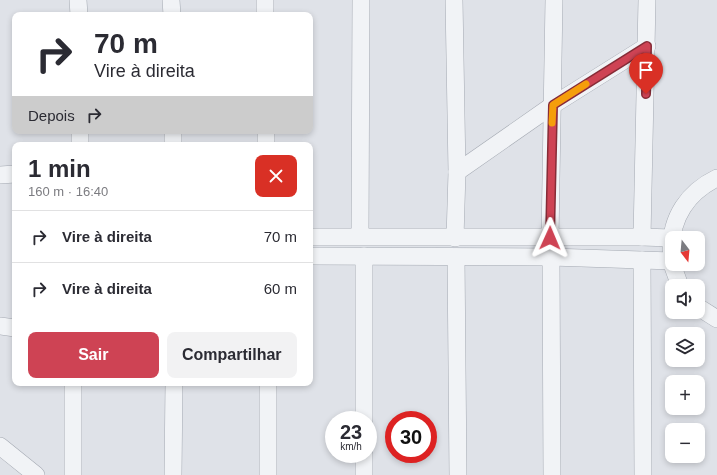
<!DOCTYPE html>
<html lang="pt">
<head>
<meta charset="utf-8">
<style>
  :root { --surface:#fff; --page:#f2f2f3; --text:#2b2b33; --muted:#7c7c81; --line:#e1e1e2; --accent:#ce4354 }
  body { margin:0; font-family:Helvetica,sans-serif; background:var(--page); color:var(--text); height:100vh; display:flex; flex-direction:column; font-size:15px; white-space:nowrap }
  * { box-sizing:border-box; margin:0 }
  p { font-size:13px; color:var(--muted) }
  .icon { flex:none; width:22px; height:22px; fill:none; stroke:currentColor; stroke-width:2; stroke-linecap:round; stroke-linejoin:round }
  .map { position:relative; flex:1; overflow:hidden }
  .panel { position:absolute; left:12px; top:142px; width:301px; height:244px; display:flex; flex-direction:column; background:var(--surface); border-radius:8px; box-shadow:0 2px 6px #0003 }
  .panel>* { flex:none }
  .top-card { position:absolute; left:12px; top:12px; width:301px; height:122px; border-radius:8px; box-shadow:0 2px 6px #0003; background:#fff; color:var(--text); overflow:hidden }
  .needle { width:26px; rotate:164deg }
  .buttons { position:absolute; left:665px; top:231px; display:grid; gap:8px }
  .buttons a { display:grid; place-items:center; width:40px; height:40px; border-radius:8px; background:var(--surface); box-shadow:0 2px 6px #0003; font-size:20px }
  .speed { position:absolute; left:325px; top:411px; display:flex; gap:8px; font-size:20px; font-weight:700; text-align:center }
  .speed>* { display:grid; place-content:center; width:52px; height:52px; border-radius:50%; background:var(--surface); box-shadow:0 2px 6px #0003; line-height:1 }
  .speed small { font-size:10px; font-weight:400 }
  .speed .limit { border:6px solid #d22; background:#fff; color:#111 }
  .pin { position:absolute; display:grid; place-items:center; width:34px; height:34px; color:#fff; margin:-41px -17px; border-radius:50% 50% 50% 0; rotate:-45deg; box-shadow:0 0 4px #0007 }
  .pin .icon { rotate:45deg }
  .me { position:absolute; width:44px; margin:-22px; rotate:1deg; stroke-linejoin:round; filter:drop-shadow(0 0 3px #0008) }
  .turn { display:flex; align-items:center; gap:14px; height:84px; padding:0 16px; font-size:18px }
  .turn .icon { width:52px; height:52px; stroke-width:2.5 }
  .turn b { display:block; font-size:28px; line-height:34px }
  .then { display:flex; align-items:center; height:38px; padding:0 16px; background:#0003; gap:8px; font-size:15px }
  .round { display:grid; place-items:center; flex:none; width:42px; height:42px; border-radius:8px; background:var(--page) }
  .headline { display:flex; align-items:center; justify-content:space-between; height:68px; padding:0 16px }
  h1 { font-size:24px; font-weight:800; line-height:30px }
  .button { display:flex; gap:8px; margin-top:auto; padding:8px 16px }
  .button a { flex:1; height:46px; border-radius:8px; background:var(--accent); color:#fff; font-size:16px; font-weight:800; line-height:46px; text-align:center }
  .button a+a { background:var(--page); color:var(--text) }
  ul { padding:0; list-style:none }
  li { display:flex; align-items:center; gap:12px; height:52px; padding:0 16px; border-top:1px solid var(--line) }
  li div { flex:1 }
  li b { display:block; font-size:15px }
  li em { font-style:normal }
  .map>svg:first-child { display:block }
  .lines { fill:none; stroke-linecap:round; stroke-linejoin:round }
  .minor-casing { stroke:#a4a9b2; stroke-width:18 }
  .minor { stroke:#f1f3f6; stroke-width:17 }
  .route-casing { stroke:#862c37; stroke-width:10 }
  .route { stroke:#ce4354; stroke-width:7 }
  .slow { stroke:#f59e0b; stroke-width:7 }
</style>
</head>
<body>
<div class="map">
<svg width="717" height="475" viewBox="0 0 717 475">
  <rect width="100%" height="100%" fill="#dfe2e8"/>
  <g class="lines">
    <g class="minor-casing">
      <g id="minor">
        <path d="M78,0l1,15"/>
        <path d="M171,0l1,15"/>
        <path d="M265,0v15"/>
        <path d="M454,0l3,172 -2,66"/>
        <path d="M80,131v14"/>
        <path d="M173,131v14"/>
        <path d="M266,131v14"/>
        <path d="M457,172l96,-67 94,-59"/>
        <path d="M0,175l15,-1"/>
        <path d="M360,236l1,-236"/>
        <path d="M310,237h332l29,1"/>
        <path d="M642,237l5,-237"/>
        <path d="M550,238l4,-238"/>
        <path d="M671,250c0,-33 17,-58 46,-72"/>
        <path d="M310,256l241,1 121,4"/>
        <path d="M456,257l2,218"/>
        <path d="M551,257l1,218"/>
        <path d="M642,260l1,215"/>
        <path d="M672,264l8,22"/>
        <path d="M698,307l19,12"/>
        <path d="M0,326l15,2"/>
        <path d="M364,420v-164"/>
        <path d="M0,446l36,29"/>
        <path d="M73,475v-92"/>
        <path d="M173,475l1,-92"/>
        <path d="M268,475v-92"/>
        <path d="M364,475v-21"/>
      </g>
    </g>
    <use href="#minor" class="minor"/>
  </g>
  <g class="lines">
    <g class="route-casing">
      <path id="route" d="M550,238l3,-133 94,-59 -1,48"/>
    </g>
    <use href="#route" class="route"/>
    <path class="slow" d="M552,123l1,-18 33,-21"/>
  </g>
</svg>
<div class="buttons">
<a><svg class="needle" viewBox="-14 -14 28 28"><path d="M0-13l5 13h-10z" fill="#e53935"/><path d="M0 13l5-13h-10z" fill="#7c7c81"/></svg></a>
<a><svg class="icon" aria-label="sound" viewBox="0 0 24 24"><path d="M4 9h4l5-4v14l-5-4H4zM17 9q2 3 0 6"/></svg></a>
<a><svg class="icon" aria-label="layers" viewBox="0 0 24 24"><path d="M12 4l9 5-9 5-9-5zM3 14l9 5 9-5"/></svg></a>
<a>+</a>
<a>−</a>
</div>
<div class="speed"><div>23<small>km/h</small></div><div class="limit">30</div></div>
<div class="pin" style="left:646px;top:94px;background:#d93025"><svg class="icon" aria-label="arrive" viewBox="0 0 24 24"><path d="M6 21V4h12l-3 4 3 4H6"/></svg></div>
<svg class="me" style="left:550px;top:238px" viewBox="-20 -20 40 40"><path d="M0-17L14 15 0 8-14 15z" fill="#ce4354" stroke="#fff" stroke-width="4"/></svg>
<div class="top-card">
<div class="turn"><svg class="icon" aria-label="right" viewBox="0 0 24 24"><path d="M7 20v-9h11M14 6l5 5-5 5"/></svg><div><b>70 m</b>Vire à direita</div></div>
<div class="then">Depois<svg class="icon" aria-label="right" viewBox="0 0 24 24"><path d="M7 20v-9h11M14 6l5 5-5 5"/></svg></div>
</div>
<section class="panel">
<div class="headline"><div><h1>1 min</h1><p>160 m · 16:40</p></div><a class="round" style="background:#d93025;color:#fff"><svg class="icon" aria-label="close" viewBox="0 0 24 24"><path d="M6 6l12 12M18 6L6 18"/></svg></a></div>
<ul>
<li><svg class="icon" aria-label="right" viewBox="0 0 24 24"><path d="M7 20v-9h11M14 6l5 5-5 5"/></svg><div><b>Vire à direita</b></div><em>70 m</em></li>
<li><svg class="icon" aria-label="right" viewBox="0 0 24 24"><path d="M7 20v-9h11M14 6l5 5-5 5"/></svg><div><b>Vire à direita</b></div><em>60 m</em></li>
</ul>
<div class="button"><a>Sair</a><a>Compartilhar</a></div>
</section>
</div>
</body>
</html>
